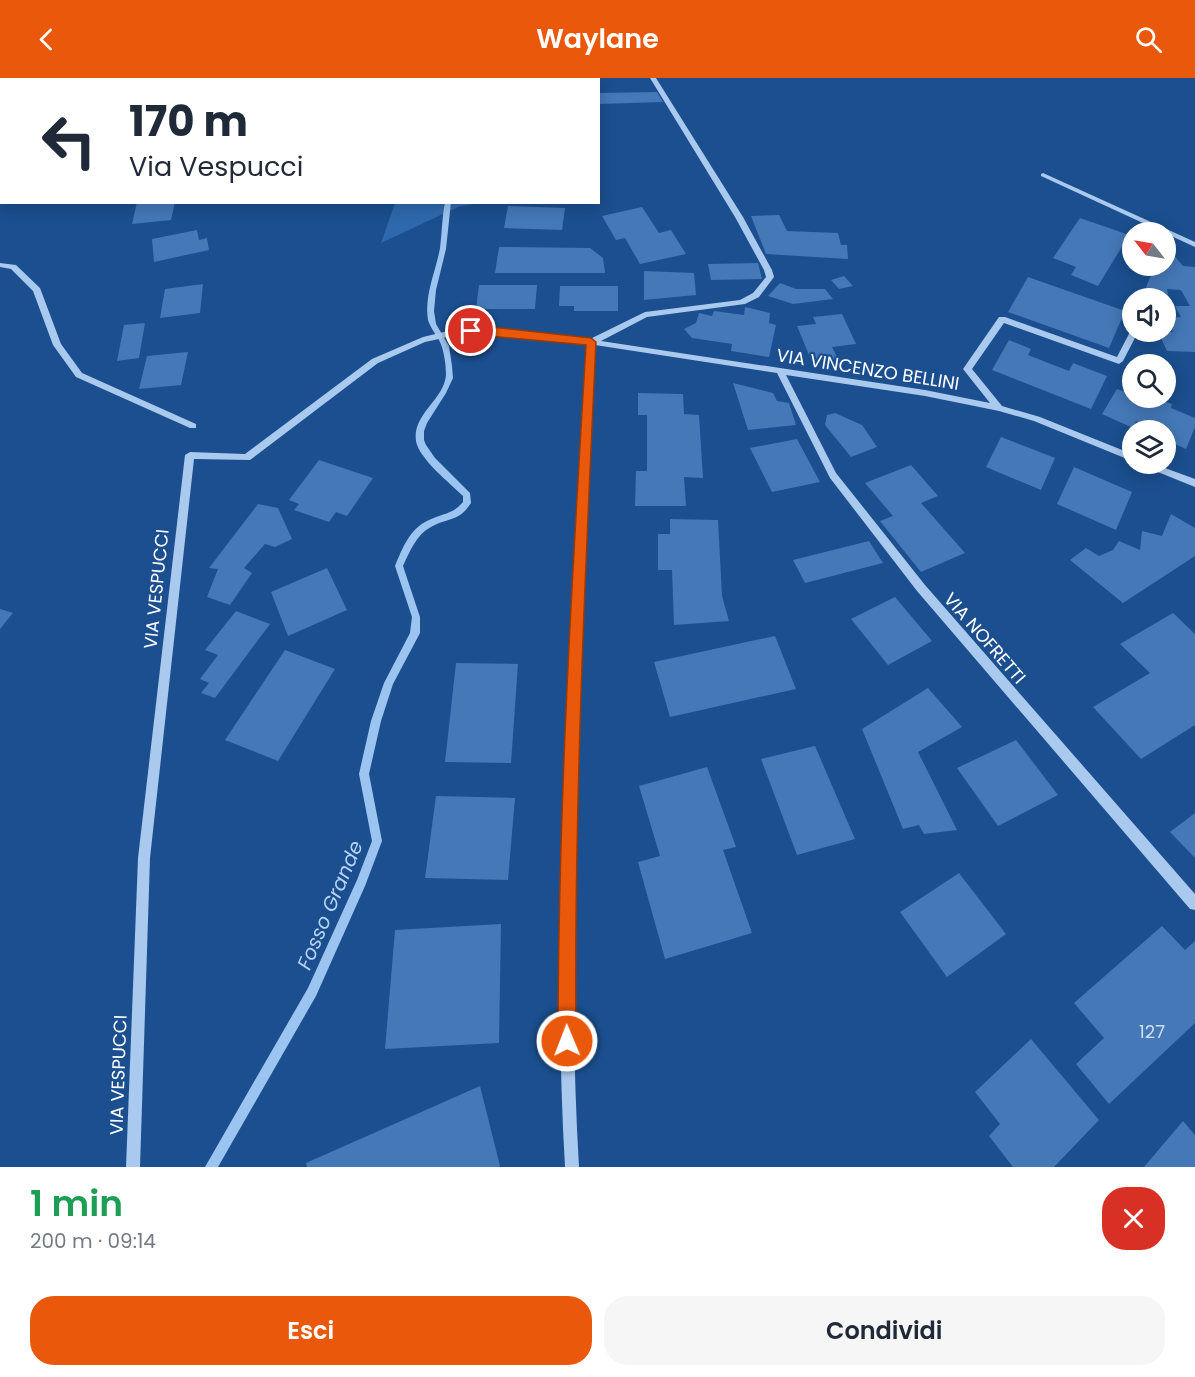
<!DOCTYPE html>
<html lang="it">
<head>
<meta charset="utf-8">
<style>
  :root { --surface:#fff; --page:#f6f6f7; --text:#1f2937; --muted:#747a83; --accent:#ea580c }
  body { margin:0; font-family:Poppins,sans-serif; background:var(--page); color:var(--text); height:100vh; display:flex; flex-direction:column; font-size:22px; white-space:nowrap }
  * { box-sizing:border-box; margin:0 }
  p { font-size:20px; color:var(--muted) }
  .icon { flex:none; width:33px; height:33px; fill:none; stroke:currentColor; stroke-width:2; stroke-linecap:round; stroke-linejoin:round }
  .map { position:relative; height:1089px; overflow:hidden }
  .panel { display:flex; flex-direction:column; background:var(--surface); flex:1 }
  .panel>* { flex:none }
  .guide { position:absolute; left:0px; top:0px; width:600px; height:126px; box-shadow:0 3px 15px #0003; background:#fff; color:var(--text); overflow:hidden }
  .needle { width:39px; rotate:301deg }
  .buttons { position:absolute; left:1122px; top:144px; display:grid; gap:12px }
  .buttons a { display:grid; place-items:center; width:54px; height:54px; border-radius:50%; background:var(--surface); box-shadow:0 3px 15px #0003; font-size:30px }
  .pin { position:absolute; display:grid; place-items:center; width:51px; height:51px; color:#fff; margin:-26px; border:3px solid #fff; border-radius:50%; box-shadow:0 2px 6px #0007 }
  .me { position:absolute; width:66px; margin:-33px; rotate:359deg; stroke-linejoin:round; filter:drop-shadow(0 0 4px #0008) }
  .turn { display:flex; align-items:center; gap:21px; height:126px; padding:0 30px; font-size:27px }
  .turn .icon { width:78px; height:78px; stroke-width:2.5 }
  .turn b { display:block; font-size:42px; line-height:51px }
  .round { display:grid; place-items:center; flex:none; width:63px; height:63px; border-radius:24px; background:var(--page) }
  .overview { display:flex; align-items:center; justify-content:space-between; height:102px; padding:0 30px }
  h1 { font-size:36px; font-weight:600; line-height:45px; color:#1e9e55 }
  .primary-button { display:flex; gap:12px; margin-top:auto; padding:12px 30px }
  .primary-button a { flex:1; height:69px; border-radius:24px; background:var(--accent); color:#fff; font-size:24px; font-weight:600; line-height:69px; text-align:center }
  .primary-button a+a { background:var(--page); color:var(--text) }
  header { display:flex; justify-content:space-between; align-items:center; height:78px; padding:0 30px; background:var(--accent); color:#fff; font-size:27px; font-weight:600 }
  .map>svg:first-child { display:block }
  .green { fill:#2e69ad }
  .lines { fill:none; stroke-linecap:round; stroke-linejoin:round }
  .stream { fill:#9cc4f0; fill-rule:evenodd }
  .building { fill:#4478b7 }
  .minor { fill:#a9c9ee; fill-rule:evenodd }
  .route { fill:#ea580c; stroke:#983908; stroke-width:1.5 }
  .labels { text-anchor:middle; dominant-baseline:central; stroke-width:4.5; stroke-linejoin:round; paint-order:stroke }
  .street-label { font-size:18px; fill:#fff; stroke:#1b4f8f }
  .near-number-label { font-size:18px; fill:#d0dded }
  .water-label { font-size:20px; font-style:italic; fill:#b5d3f5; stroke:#1b4f8f }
</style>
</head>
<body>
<header><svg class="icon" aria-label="back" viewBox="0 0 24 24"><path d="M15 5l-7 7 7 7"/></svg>Waylane<svg class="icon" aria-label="search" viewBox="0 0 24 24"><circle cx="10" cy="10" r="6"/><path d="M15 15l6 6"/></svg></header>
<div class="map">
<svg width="1195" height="1089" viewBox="0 0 1195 1089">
  <rect width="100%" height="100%" fill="#1b4f8f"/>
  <path class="green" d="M395,125v-1l83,1 -20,4 -77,36z"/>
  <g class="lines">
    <g class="stream">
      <path d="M366,0h6l1,2h-5z"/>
      <path d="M445,124h6l-5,47 -10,41 -2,21 2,13 13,22 3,20 1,12 -7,15 -19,30 -3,8v9l2,5 9,13 35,35 1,10c-13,20 -23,14 -40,24 -15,8 -21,24 -28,39l17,51v16l-27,51 -12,37 -12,53 13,67 -17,45 -49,110 -98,171h-13l103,-179 49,-108 15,-39 -13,-67 12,-53 13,-38 26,-50 2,-16 -17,-51c7,-17 15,-38 34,-46 14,-7 23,-5 34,-18v-6c-13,-13 -44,-37 -47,-55 -4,-27 28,-41 30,-66 0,-10 -2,-26 -7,-35 -4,-7 -9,-13 -11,-20 -4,-25 8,-49 12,-72 2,-15 2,-30 5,-46z"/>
    </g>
  </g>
  <g class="building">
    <path d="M657,14l6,10 -65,2v-11z"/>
    <path d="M137,124h38l-4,18 -39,4z"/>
    <path d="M508,128l57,2 -3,22 -58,-2z"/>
    <path d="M642,129l17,26 12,-3 15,24 -46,10 -15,-26 -9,2 -14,-24z"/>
    <path d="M779,137l8,16 51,2 3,12h6l1,14 -82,-5 -15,-38z"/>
    <path d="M1080,140l49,17 -31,51 -27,-11 5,-8 -23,-9z"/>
    <path d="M197,152l2,10 8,-2 2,12 -55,12 -2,-23z"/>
    <path d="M499,169l91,1 13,10 2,15h-110z"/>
    <path d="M1166,175h6l11,13 12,1v85l-28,-1 -9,-19h15l-5,-14 13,-1 -6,-11h15l-9,-16 -14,-1 1,7 -20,-2 -2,-7 9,-21h11z"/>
    <path d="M758,185l4,16 -51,1 -3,-16z"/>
    <path d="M644,193l50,2 2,22 -52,5z"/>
    <path d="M844,198l9,10 -14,3 -8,-9z"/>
    <path d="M1028,199l97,34 -16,37 -101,-36z"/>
    <path d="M780,205l16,6h29l8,10 -40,5 -25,-8z"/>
    <path d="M203,206l-3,29 -40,5 5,-29z"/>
    <path d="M479,207h58l-2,24h-59z"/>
    <path d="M560,208h58v25h-44v-5h-15z"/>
    <path d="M745,229l25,6 -1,10 7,2 -7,32 -38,-6 1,-7 -40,-6 -8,-9 12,-6 3,-10 13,3 2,-5 30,4z"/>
    <path d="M842,236l14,30 -24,3 6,12 -26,3 -15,-36 19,-2 -3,-7z"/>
    <path d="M145,245l-6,35 -22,3 7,-36z"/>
    <path d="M1009,262l22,9 -3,6 41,16 4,-8 34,13 -16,33 -99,-39z"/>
    <path d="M188,274l-7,33 -42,4 8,-33z"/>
    <path d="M733,305l40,10 4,8 12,2 7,22 -48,5z"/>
    <path d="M1117,311l15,5v4h23l17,6 -1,4 24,10v9l-9,22 -20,-9v-10h-10l-20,-9 -3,7 -31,-14z"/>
    <path d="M638,315l45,1 1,20 15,1 4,63 -19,-1 2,29h-51l1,-35h11v-56h-9z"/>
    <path d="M835,335l27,12 15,22 -26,10 -26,-32 2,-10z"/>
    <path d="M1001,359l54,21 -14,32 -55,-23z"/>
    <path d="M797,361l23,43 -48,10 -22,-44z"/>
    <path d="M319,382l54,18 -26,38 -11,-4 -7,10 -35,-12 5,-6 -10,-4z"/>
    <path d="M911,387l27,31 -17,7 44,50 -44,19 -41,-51 13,-5 -28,-33z"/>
    <path d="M1074,389l58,25 -16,38 -59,-26z"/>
    <path d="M258,426l20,4 14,31 -17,8 -10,-3 -21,24 8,5 -22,32 -23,-8 11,-28 -9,-1z"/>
    <path d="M1171,436l24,14v28l-72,47 -53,-43 16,-12 13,8 14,-6 6,-9 21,9 2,-19 20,5z"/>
    <path d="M670,441l48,1 4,76 7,25 -55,4 -2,-55h-14v-36h12z"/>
    <path d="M869,463l14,22 -78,20 -12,-23z"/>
    <path d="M327,490l20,42 -59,26 -17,-44z"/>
    <path d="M895,519l37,44 -44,24 -37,-46z"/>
    <path d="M0,531l13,4 -13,16z"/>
    <path d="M236,533l34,13 -55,74 -14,-5 8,-10 -9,-4 18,-24 -13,-5z"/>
    <path d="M1173,535l22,21v91l-54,34 -48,-52 57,-34 -30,-29z"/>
    <path d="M775,558l21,53 -126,28 -16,-55z"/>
    <path d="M285,572l50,19 -57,92 -53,-21z"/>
    <path d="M456,585l62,1 -7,99 -66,-1z"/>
    <path d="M928,610l34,39 -44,25 39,78 -33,4 -5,-9 -16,4 -41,-100z"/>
    <path d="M1016,662l42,55 -60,31 -41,-58z"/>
    <path d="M815,668l40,93 -58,16 -36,-96z"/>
    <path d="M707,689l29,80 -13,3 29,83 -87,26 -27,-97 22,-6 -21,-70z"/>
    <path d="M436,718l79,2 -7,82 -83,-2z"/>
    <path d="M1195,735v45l-25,-26z"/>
    <path d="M959,795l47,61 -59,43 -47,-65z"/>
    <path d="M501,846l-2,119 -114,6 10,-119z"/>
    <path d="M1162,848l23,24 10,-9v82l-86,81 -33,-40 28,-26 -30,-35z"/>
    <path d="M1031,961l68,81 -45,47h-41l-24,-31 11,-12 -25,-32z"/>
    <path d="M480,1008l20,80 -1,1h-192l-1,-4z"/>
    <path d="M1183,1043l12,14v32h-51z"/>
  </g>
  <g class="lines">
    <g class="minor">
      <path d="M650,0h6l87,139 29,53 2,7 -15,20 -14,7 -98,13 -46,24 324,49 65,13 -27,-34 36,-52h6l112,40 14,-27 7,2 -15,29 -4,3 -115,-41 -32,46 30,37 38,11 92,37v7l-98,-40 -35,-10 -74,-15 -139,-21 50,98 89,112 270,309v16l-5,-1 -273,-318 -87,-113 -53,-105 -182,-28c-7,138 -14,276 -18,413 -4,137 -6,273 2,409h-14c-8,-136 -5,-273 0,-409 6,-138 14,-276 22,-414l-96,-10 -43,3 -23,5 -47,21 -128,97 -56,-1 -44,399 -10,309h-14l12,-309 47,-403 5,-3 55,2 127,-95 51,-22 25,-6 43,-3 99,11 55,-27 95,-12 13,-7 13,-16 -2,-7 -29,-53z"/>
      <path d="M1043,95l152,69v5l-154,-71v-2z"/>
      <path d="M0,185l16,2 24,23 21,56 21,29 114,51v4h-6l-114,-51 -23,-32 -20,-54 -22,-22 -11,-2z"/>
      <path d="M1141,386h13l41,15v8l-52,-21z"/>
    </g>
  </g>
  <path class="route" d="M471,249h20l100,11 5,4c-11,233 -22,466 -20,699l-3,7 -6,2 -7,-2 -2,-7c0,-232 14,-464 28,-696l-119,-11 -2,-3z"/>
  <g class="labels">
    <g class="street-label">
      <text transform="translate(868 291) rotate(9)">VIA VINCENZO BELLINI</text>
      <text transform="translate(156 511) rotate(-84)">VIA VESPUCCI</text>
      <text transform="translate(985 560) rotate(49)">VIA NOFRETTI</text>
      <text transform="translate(118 997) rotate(-88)">VIA VESPUCCI</text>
    </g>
    <g class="near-number-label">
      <text x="1152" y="953">127</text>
    </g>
    <g class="water-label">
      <text transform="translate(330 827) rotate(-67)">Fosso Grande</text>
    </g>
  </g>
</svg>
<div class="buttons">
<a><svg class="needle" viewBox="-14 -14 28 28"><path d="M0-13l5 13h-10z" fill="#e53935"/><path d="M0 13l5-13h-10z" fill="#747a83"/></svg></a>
<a><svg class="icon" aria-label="sound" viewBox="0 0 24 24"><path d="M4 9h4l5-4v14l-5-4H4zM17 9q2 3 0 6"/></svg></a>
<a><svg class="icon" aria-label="search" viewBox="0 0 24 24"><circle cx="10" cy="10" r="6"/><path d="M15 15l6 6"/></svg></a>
<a><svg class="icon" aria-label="layers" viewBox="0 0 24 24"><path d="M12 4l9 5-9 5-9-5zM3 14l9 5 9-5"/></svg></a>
</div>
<div class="pin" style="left:471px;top:253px;background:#d93025"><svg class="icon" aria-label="arrive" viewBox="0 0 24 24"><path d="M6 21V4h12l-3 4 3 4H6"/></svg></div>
<svg class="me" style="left:567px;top:963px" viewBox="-20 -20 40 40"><circle r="17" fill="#ea580c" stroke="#fff" stroke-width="3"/><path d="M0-11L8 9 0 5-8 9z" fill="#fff"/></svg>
<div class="guide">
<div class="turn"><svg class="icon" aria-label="left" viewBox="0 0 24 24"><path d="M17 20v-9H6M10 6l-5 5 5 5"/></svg><div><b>170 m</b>Via Vespucci</div></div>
</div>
</div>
<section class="panel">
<div class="overview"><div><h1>1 min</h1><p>200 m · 09:14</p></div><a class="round" style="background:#d93025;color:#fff"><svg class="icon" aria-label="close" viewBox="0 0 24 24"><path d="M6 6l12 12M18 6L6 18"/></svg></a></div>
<div class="primary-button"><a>Esci</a><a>Condividi</a></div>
</section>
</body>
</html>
